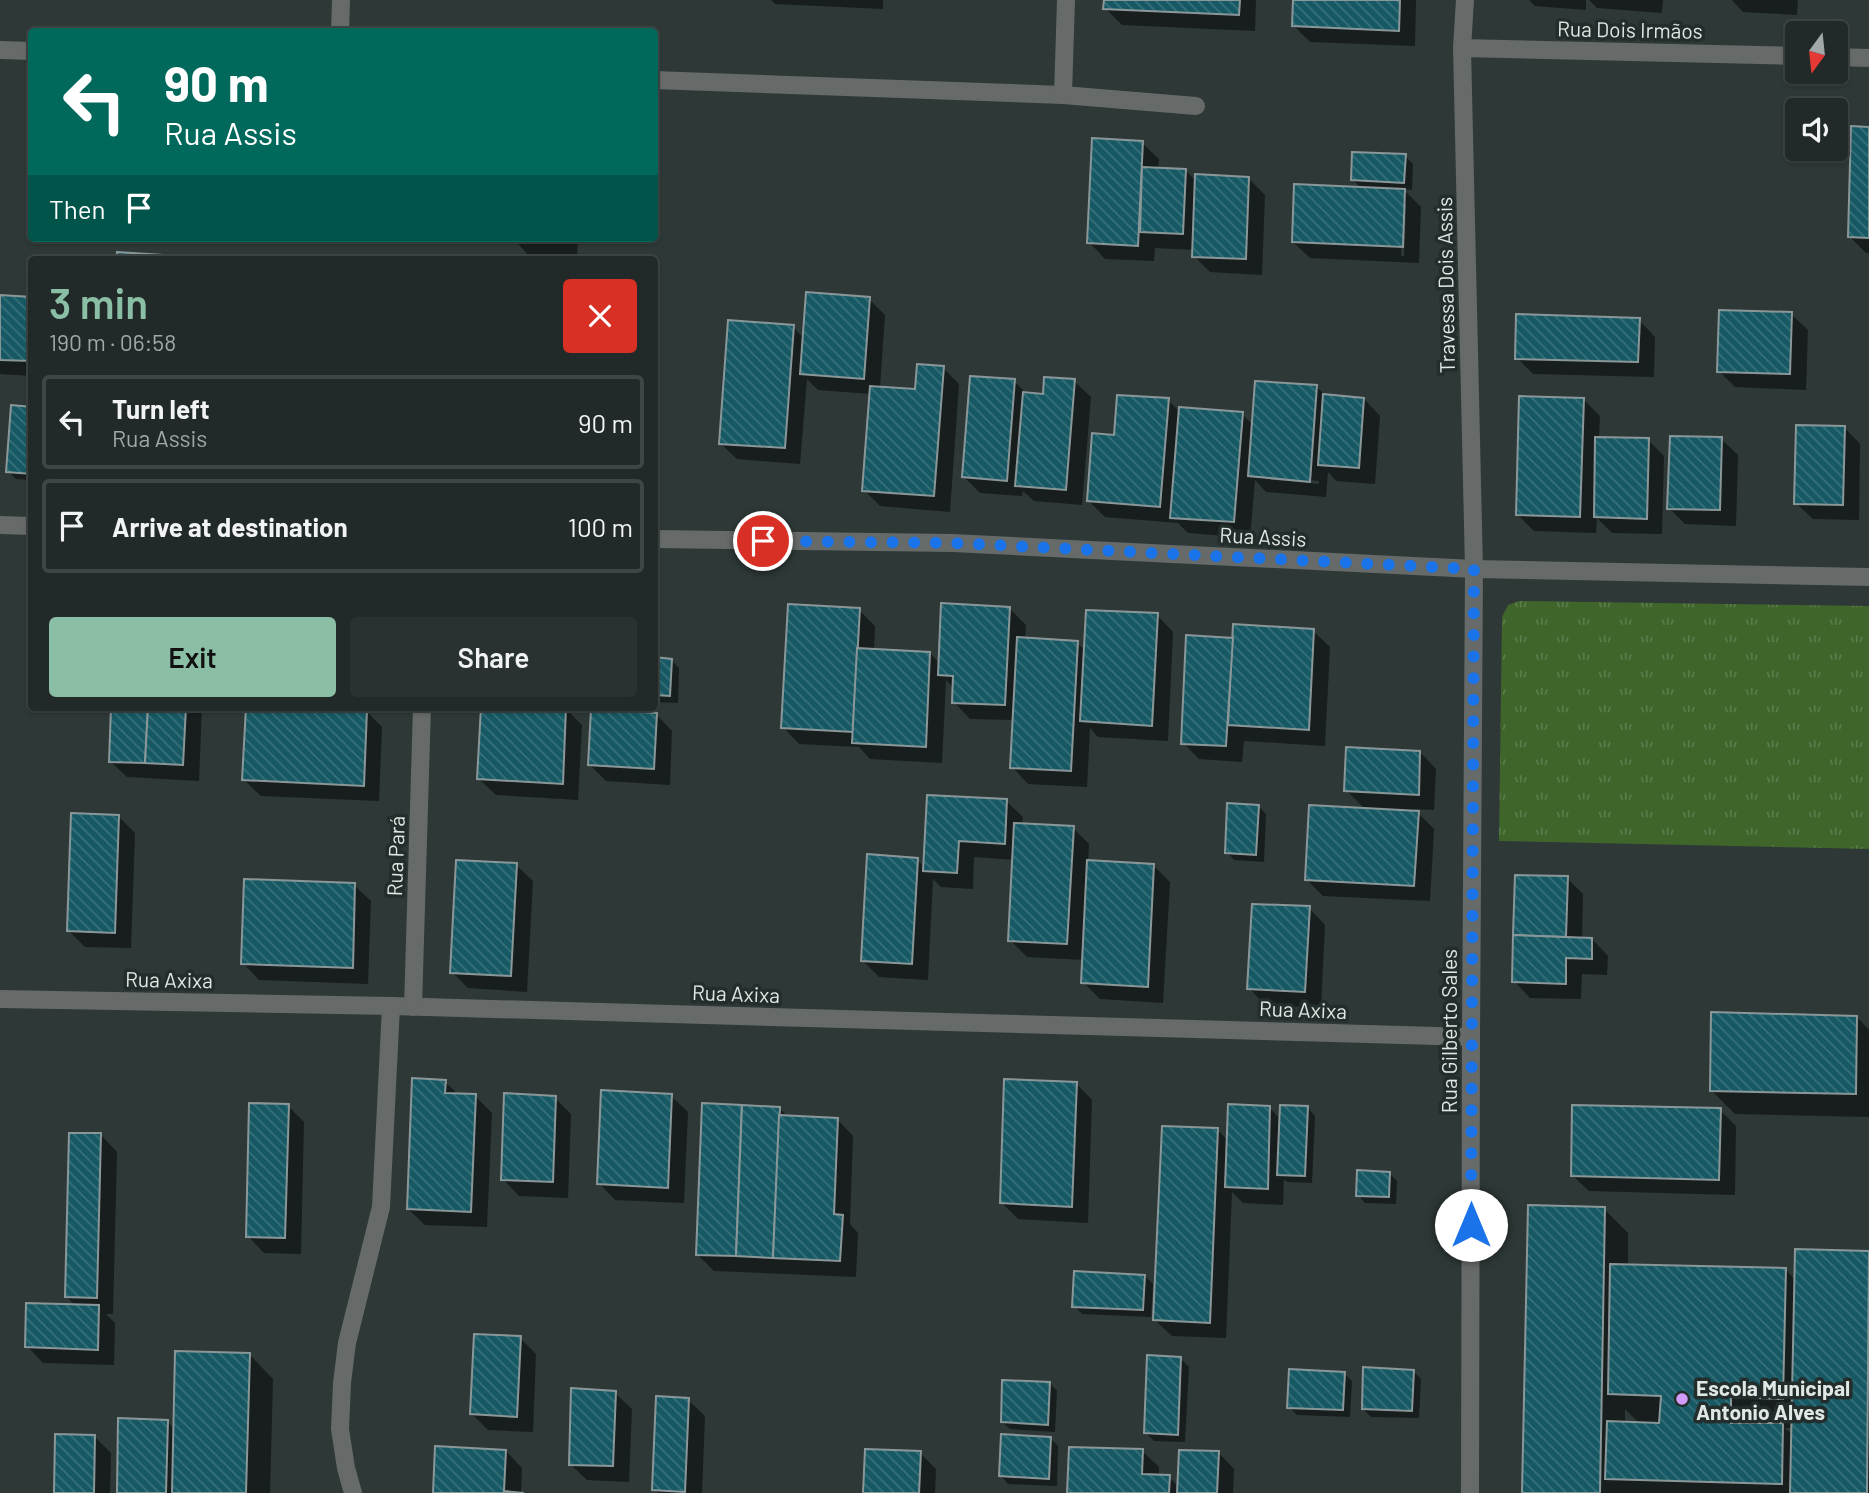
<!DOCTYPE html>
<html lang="en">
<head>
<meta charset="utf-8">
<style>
  :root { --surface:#222a29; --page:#2a3231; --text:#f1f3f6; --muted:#a2a7a8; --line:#3f4646; --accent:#8abfa5 }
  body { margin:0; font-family:Barlow,sans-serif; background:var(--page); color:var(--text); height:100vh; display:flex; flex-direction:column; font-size:26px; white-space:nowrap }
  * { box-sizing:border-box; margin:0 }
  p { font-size:23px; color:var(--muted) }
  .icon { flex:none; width:38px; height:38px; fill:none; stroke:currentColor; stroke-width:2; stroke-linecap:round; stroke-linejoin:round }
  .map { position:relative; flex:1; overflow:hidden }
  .side { position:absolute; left:28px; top:256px; width:630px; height:455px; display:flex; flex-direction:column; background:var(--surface); border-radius:7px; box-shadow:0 2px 5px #0004,0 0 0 2px var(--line) }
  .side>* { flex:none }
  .banner { position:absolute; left:28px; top:28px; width:630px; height:214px; border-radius:7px; box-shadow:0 2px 5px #0004,0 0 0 2px var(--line); background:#00695c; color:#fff; overflow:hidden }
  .needle { width:46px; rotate:195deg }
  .buttons { position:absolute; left:1785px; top:21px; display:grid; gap:14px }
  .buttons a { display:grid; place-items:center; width:63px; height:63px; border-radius:7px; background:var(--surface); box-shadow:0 2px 5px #0004,0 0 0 2px var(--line); font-size:35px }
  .pin { position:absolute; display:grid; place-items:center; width:60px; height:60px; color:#fff; margin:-30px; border:4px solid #fff; border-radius:50%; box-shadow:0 2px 7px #0007 }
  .me { position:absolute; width:77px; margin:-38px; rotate:0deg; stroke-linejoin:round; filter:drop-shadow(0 0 5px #0008) }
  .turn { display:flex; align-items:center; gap:24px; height:147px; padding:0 21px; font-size:32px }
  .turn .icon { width:91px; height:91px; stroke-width:2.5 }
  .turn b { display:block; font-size:49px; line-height:60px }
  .then { display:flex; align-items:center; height:66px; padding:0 21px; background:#0003; gap:14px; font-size:26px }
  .round { display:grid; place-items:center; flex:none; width:74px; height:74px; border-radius:7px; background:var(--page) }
  .overview { display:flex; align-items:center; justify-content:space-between; height:119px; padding:0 21px }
  h1 { font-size:42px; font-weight:600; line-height:52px; color:var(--accent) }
  .cta { display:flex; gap:14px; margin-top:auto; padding:14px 21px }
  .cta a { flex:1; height:80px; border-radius:7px; background:var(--accent); color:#111; font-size:28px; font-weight:600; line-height:80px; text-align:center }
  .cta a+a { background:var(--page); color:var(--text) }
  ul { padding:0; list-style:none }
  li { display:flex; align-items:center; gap:21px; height:94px; margin:0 14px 10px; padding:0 7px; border:4px solid var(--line); border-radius:7px }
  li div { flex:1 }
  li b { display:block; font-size:26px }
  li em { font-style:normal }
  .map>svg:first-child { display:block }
  .grass { fill:url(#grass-tufts) }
  .shadow { fill:#0007; fill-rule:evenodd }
  .building { fill:url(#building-back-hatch); stroke:#8a9799; stroke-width:2 }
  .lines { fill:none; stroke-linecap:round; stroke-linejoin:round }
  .street { stroke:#666a68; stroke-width:18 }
  .route { stroke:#1a73e8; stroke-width:12; stroke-dasharray:0 21.6 }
  .poi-dot { fill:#d39cfc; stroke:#232e2c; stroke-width:2.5 }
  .labels { text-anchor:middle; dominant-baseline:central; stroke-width:7; stroke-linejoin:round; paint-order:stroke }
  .street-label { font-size:21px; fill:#e0e7e5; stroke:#232e2c }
  .poi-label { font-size:21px; font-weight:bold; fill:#e0e7e5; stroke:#232e2c; text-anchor:start }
</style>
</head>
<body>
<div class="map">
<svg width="1869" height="1493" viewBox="0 0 1869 1493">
  <defs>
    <pattern id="grass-tufts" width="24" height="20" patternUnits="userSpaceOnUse" patternTransform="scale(1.75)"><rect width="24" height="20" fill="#3f652b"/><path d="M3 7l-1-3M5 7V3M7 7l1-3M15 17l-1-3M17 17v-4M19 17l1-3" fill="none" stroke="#5a7b4a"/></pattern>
    <pattern id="building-back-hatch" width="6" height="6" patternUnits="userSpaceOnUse" patternTransform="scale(1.75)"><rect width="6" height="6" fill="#165964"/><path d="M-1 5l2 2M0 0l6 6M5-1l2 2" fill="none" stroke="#38717a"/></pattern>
  </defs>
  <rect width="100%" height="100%" fill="#2d3837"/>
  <path class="grass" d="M1519,601l350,5v243l-370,-8 3,-224 6,-12z"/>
  <g class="shadow">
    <path d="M771,0h112v9l-108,-5z"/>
    <path d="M1106,0h150l-1,31 -133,-6 -17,-17z"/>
    <path d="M1294,0h122l-1,46 -105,-4 -17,-17z"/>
    <path d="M1529,0h57v10l-51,-4z"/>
    <path d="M1589,0h74l-1,13 -65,-5z"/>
    <path d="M1732,0h66l-1,15 -54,-3z"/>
    <path d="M1869,128v125h-3l-16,-16z"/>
    <path d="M1142,143l17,16 -1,10 27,1 11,11 53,-2 16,16 -3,80 -52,-3 -16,-16v-6l-39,-2 -1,13 -49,-2 -16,-17z"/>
    <path d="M1405,156l8,8 -1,26 -9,-1 18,18 -2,56 -109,-5 -17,-16 69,-53 -9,-9zM1403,204h3l-2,52h-3z"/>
    <path d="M513,238h65l-1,19 -48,-1z"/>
    <path d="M0,297l32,2v77l-32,-2z"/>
    <path d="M869,299l16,16 -5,73 37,3 26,-23 16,16 -9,128 -70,-6 -16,-16 7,-96 -53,-4 -11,-11 -7,85 -63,-5 -17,-16 73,-116 11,11z"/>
    <path d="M1791,314l17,16 -2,60 -71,-3 -16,-16z"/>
    <path d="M1639,320l16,17 -1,40 -121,-3 -16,-16z"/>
    <path d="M1014,381l13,13 18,2 29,-15 17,16 -9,108 -48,-4 -11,-10 -1,5 -42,-3 -16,-16z"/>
    <path d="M1317,387l9,9 38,3 16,17 -5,68 -39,-3 -8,-9 -2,25 -60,-5 -11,-12 -5,58 -62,-5 -10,-10 -73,-6 -16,-16 26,-64 53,-37 12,12 62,2 11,11zM1265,476l54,5v3l-54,-5z"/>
    <path d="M1583,399l17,17 -1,22 49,2 16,16 -2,78 -50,-1 -15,-15 -1,15 -62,-2 -16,-16z"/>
    <path d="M32,409v71l-16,-1 -8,-8z"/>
    <path d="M654,409l6,5 -6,64z"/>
    <path d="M1844,427l16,17 -1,76 -46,-1 -17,-16z"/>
    <path d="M1721,439l17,16 -2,71 -51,-2 -16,-16z"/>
    <path d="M1010,609l16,16 -1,15 52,3 9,8 71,-36 16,17 -5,109 -70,-4 -8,-9 -3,59 -59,-3 -16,-17 3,-47 -45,-1 -16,-17v-13l-8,-9 -4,83 -72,-4 -11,-12 -60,-3 -16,-17 76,-117 16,16 -1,24 56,3 10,11z"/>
    <path d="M1313,631l17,16 -5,99 -81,-5 -2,21 -43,-3 -16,-16 51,-103z"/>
    <path d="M654,659l17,1 8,8 -1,35 -24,-1z"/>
    <path d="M112,707h90l-3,74 -72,-4 -17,-16z"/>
    <path d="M247,707l119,4 16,16 -3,74 -118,-5 -17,-16z"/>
    <path d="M473,707h78l15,2 16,16 -4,75 -82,-5 -17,-16 4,-70h-8z"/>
    <path d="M656,714l16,17 -2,54 -64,-4 -16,-16z"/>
    <path d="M1420,752l16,17 -2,41 -20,-1 20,20 -4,72 -107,-5 -16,-16 58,-71 -19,-19z"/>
    <path d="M1006,801l17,16 -1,8 51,3 16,16 -1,18 66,4 16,16 -7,121 -63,-4 -17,-17 1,-22 -57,-3 -17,-17 4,-80 -40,-3 -1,32 -32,-2 -8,-8 -5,101 -49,-3 -16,-16 54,-101 8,7z"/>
    <path d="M1258,806l8,8 -2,48 -30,-2 -7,-8z"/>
    <path d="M119,817l16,16 -4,115 -46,-1 -17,-17z"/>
    <path d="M516,865l17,16 -6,111 -59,-4 -16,-16z"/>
    <path d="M1517,877l50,1 16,16 -1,45h10l16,17 -1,19 -25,-1 -1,25 -51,-1 -16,-17z"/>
    <path d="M354,885l17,16 -3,83 -109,-4 -16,-17z"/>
    <path d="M1309,908l16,17 -4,83 -56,-3 -16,-17z"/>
    <path d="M1857,1017l12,13v87l-134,-3 -24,-24z"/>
    <path d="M445,1082l14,13 16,1 17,17 -5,114 -62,-2 -17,-16z"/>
    <path d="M1076,1083l16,17 -4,123 -70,-4 -17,-17z"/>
    <path d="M671,1096l17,16 -4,91 -69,-3 -16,-17z"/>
    <path d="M555,1098l16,16 -3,84 -49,-2 -16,-17z"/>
    <path d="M288,1106l16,16 -3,132 -37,-1 -16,-17z"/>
    <path d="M779,1108l9,9 49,2 16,17 -3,88 8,9 -2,44 -142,-6 -17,-17z"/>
    <path d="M1270,1108l11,12 27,-12 7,8 -3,67 -25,-1 -3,-3 -1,26 -40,-2 -11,-11 -6,146 -54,-2 -17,-16 63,-190 10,11z"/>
    <path d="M1720,1110l16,16 -1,69 -146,-4 -17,-16z"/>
    <path d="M101,1135l16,17 -4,162h-7l9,9 -1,42 -71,-2 -16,-17 49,-40 -9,-9z"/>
    <path d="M1389,1173l8,8 -1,23 -31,-1 -7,-8z"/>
    <path d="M1604,1209l24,24v33l158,4 10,11 1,-30 72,2v240h-345zM1625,1409l15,15 -15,-1zM1785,1428h8v7z"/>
    <path d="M1145,1276l8,8 -2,33 -69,-3 -8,-8z"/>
    <path d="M520,1338l16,16 -3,78 -45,-2 -16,-16z"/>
    <path d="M249,1354l24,25 -3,114h-152l49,-72 8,9z"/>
    <path d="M1181,1359l8,8 -4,75 -31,-1 -8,-8z"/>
    <path d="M1413,1371l8,8 -2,39 -48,-1 -8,-8z"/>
    <path d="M1344,1373l8,8 -2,36 -53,-2 -8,-8z"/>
    <path d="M1050,1383l7,8 -2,41 -45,-3 -8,-7z"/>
    <path d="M615,1393l17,16 -3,73 -42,-2 -17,-16z"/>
    <path d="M688,1400l17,16 -3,77h-44l-4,-4z"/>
    <path d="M95,1437l16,16 -1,40h-54z"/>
    <path d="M1050,1438l8,8 -1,40 -49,-2 -7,-8z"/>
    <path d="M506,1451l16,17 -1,25h-86z"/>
    <path d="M1142,1451l17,16v9l10,1 10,10 39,-35 16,17 -1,24h-164z"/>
    <path d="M920,1453l16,16 -1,24h-71z"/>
  </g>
  <g class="building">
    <path d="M1104,0h136l-1,15 -136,-6z"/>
    <path d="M1293,0h107l-1,31 -107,-5z"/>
    <path d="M1851,126l18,1v111l-21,-1z"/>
    <path d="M1092,138l51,3 -5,105 -51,-3z"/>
    <path d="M1352,152l54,2 -2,29 -53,-3z"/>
    <path d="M1142,167l44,2 -3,65 -43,-2z"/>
    <path d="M1195,174l54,3 -3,82 -54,-2z"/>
    <path d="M1294,184l111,5 -2,58 -111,-5z"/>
    <path d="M511,238h51v4l-51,-2z"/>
    <path d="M117,252l78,5v2h-79z"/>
    <path d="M806,292l64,5 -6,82 -64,-5z"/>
    <path d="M0,295l32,2v64l-32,-1z"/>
    <path d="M1719,310l73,2 -2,62 -73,-2z"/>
    <path d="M1516,314l124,4 -2,44 -123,-3z"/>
    <path d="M728,320l66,5 -9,123 -66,-4z"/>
    <path d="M917,364l27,2 -10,130 -72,-5 8,-105 45,3z"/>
    <path d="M970,376l45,3 -8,102 -45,-4z"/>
    <path d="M1044,377l31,2 -9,111 -51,-4 8,-94 20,2z"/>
    <path d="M1255,381l62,4 -7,97 -62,-6z"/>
    <path d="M1323,394l41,4 -5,70 -41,-3z"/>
    <path d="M1117,395l52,3 -9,109 -73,-6 5,-68 22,2z"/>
    <path d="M1519,396l65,2 -4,119 -64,-2z"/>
    <path d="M11,405l21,2v67l-26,-2z"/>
    <path d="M1179,407l64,5 -9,110 -64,-4z"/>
    <path d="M1796,425l49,1 -2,79 -49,-1z"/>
    <path d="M1670,436l52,1 -2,73 -53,-1z"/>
    <path d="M1595,437l54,1 -2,81 -53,-2z"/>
    <path d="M941,603l69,4 -5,98 -53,-2 1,-27 -15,-1z"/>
    <path d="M788,604l72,4 -7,124 -72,-4z"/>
    <path d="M1086,610l72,3 -6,113 -72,-5z"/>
    <path d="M1233,624l81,5 -5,101 -81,-5z"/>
    <path d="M1186,635l47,3 -7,108 -45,-2z"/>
    <path d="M1017,637l61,4 -7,130 -61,-3z"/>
    <path d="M857,648l73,4 -4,95 -74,-4z"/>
    <path d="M654,657l18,2 -2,37 -16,-1z"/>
    <path d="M111,707h37l-3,56 -36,-1z"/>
    <path d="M148,707h38l-3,58 -38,-2z"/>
    <path d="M246,707l121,2 -3,77 -122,-6z"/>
    <path d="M481,707h85l-3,77 -86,-5z"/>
    <path d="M591,709l66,4 -3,56 -66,-4z"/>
    <path d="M1346,747l74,4 -1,44 -75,-4z"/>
    <path d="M927,795l80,4 -2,45 -46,-3 -2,32 -34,-2z"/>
    <path d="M1227,803l32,2 -3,50 -31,-2z"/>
    <path d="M1309,805l110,6 -5,75 -109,-6z"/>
    <path d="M71,813l48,2 -4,118 -48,-2z"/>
    <path d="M1014,823l60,3 -7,118 -59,-3z"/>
    <path d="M867,854l51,4 -6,106 -51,-3z"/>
    <path d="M456,860l61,3 -6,113 -61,-3z"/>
    <path d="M1087,860l67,4 -6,123 -67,-4z"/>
    <path d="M1515,875l53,1 -2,61 -53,-2z"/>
    <path d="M244,879l111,4 -2,85 -112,-4z"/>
    <path d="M1252,904l58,2 -5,86 -58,-3z"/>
    <path d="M1513,935l79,3v21l-26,-1v26l-54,-2z"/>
    <path d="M1711,1012l146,4 -1,78 -146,-3z"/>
    <path d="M412,1078l34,2 -1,13 31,1 -5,118 -64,-3z"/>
    <path d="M1004,1079l73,3 -5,125 -72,-4z"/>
    <path d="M601,1090l71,4 -4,94 -71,-4z"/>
    <path d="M504,1093l52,3 -3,86 -52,-2z"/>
    <path d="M249,1103l40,1 -4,134 -39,-1z"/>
    <path d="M702,1103l40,2 -6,151 -40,-1z"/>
    <path d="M1228,1104l42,2 -2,83 -43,-2z"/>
    <path d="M742,1105l38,2 -7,151 -37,-2z"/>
    <path d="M1280,1105l28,1 -3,70 -28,-1z"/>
    <path d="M1572,1105l149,3 -2,72 -148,-4z"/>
    <path d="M779,1115l59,3 -4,96 9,1 -3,46 -67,-3z"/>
    <path d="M1162,1126l56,2 -8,195 -57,-3z"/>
    <path d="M69,1133h32l-4,165 -32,-1z"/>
    <path d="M1357,1170l33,2 -1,25 -33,-1z"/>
    <path d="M1528,1205l77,2 -5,286h-78z"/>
    <path d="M1795,1249l74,2 -2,242h-77z"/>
    <path d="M1610,1264l176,4 -3,131 -52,-2v26h52l-1,61 -177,-5 2,-58 52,2 2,-27 -53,-2z"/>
    <path d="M1074,1271l71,4 -2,35 -71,-3z"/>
    <path d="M26,1303l73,2 -1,45 -73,-3z"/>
    <path d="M474,1334l47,2 -4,81 -47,-3z"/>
    <path d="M175,1351l75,2 -4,140h-74z"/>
    <path d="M1147,1355l34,2 -3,78 -34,-2z"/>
    <path d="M1363,1367l51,3 -2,41 -50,-2z"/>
    <path d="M1289,1369l56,3 -2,38 -56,-2z"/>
    <path d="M1002,1380l48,2 -2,43 -47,-3z"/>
    <path d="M571,1388l45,3 -3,75 -44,-1z"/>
    <path d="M656,1396l33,2 -4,94 -33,-2z"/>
    <path d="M118,1418l50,2 -2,73h-49z"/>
    <path d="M55,1434l40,1 -1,58h-40z"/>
    <path d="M1001,1434l50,3 -2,42 -50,-3z"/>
    <path d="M435,1446l71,4 -2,41 20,2h-91z"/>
    <path d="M1069,1447l74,2 -1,25 28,1 -1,18h-102z"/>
    <path d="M865,1449l56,2 -2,42h-56z"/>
    <path d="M1179,1450l40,1 -2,42h-40z"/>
  </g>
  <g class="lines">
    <g class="street">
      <path d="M1465,0l-3,48 12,521 -3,468 -1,456"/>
      <path d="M340,32l1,-32"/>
      <path d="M1462,48l335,8"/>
      <path d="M0,50l32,1"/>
      <path d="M1836,57l33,1"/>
      <path d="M654,80l409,15 133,11"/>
      <path d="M1063,95l3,-95"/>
      <path d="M0,525l32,1"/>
      <path d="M654,539l299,4 521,26 395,8"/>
      <path d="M0,999l391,7 1080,31"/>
      <path d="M413,1007l9,-300"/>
      <path d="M353,1493l-7,-25 -6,-39 2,-46 5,-40 34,-136 10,-201"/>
    </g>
  </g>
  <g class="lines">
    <path class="route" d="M763,541l190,2 521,26 -3,656"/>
  </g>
  <circle class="poi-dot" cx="1682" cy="1399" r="7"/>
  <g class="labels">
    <g class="street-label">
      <text transform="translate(1630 29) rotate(1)">Rua Dois Irmãos</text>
      <text transform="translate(1445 285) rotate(-91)">Travessa Dois Assis</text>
      <text transform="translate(1263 536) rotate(3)">Rua Assis</text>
      <text transform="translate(395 856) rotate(-88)">Rua Pará</text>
      <text transform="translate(169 979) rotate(1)">Rua Axixa</text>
      <text transform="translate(736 993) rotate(2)">Rua Axixa</text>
      <text transform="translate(1303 1009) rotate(2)">Rua Axixa</text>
      <text transform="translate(1448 1031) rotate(-90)">Rua Gilberto Sales</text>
    </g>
    <g class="poi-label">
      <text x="1696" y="1387">Escola Municipal<tspan x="1696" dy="24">Antonio Alves</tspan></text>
    </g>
  </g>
</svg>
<div class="buttons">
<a><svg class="needle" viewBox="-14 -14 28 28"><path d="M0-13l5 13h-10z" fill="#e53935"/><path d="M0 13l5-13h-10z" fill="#a2a7a8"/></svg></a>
<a><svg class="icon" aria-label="sound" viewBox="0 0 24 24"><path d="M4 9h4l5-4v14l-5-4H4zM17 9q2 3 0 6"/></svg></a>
</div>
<div class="pin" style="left:763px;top:541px;background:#d93025"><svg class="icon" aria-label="arrive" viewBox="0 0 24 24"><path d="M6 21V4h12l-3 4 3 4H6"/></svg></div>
<svg class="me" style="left:1471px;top:1225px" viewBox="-20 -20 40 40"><circle r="19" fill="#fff"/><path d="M0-13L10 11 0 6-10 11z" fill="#1a73e8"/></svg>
<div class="banner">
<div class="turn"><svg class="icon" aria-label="left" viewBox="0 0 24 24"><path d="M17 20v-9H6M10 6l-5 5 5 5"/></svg><div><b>90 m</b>Rua Assis</div></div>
<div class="then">Then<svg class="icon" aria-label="arrive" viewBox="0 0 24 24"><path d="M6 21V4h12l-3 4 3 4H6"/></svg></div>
</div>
<section class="side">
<div class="overview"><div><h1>3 min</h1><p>190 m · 06:58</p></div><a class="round" style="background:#d93025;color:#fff"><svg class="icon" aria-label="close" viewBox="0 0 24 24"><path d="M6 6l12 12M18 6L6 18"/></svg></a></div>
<ul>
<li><svg class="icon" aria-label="left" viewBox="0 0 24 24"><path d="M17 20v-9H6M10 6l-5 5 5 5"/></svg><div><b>Turn left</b><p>Rua Assis</p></div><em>90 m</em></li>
<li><svg class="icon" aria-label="arrive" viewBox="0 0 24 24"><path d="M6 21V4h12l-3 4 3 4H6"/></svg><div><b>Arrive at destination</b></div><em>100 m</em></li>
</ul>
<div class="cta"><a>Exit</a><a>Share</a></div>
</section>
</div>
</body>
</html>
